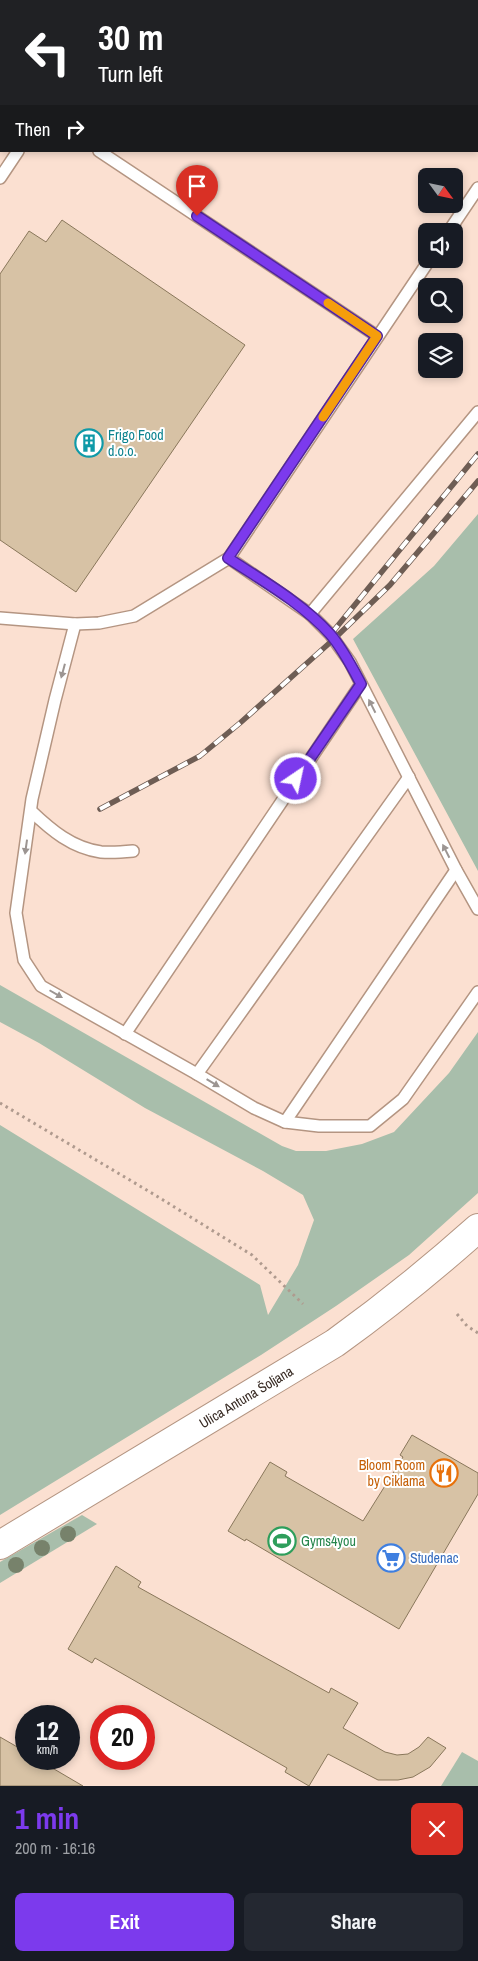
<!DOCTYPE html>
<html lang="en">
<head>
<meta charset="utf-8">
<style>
  :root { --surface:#171b24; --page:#242831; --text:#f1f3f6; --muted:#9ea1a6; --accent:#7c3aed }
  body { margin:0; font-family:"Archivo Narrow",sans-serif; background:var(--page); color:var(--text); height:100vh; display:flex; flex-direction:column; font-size:19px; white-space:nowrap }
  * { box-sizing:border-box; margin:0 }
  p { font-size:16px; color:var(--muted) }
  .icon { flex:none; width:28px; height:28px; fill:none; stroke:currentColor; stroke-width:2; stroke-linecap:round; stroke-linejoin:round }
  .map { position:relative; height:1786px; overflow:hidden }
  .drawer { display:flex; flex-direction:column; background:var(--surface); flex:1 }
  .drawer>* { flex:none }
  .hud { position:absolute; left:0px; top:0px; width:479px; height:152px; box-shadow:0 2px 8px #0003; background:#202124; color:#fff; overflow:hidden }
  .needle { width:32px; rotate:123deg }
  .buttons { position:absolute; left:418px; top:168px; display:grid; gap:10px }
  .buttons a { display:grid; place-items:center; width:45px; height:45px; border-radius:8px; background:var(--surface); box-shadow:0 2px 8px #0003; font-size:25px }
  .speed { position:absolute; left:15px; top:1705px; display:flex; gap:10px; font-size:25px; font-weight:700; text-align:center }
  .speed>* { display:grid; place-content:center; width:65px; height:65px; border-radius:50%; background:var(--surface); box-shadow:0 2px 8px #0003; line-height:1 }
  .speed small { font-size:12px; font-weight:400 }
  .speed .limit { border:8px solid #d22; background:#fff; color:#111 }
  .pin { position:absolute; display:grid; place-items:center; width:42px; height:42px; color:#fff; margin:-51px -21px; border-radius:50% 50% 50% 0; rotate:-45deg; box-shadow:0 0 5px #0007 }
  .pin .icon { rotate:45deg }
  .me { position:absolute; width:55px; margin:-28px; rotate:34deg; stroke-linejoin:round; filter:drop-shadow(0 0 4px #0008) }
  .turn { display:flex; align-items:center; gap:18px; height:105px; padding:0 15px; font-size:22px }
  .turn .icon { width:65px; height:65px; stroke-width:2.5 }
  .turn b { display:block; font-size:35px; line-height:42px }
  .then { display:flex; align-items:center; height:48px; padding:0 15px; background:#0003; gap:10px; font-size:19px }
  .round { display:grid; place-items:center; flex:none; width:52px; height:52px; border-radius:8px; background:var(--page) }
  .headline { display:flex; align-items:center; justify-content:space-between; height:85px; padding:0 15px }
  h1 { font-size:30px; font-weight:700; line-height:38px; color:var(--accent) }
  .action { display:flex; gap:10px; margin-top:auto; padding:10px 15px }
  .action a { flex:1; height:58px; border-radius:8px; background:var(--accent); color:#fff; font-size:20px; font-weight:700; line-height:58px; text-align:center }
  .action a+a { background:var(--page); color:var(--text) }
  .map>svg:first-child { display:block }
  .green { fill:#a8beab }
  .building { fill:#d7c2a5; stroke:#89775b }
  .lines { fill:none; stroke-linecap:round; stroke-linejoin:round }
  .lane-casing { stroke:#b49582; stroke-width:14 }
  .secondary-casing { stroke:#b49582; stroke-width:30 }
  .path { stroke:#af9a8e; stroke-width:3; stroke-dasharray:2.5 4; stroke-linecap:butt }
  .lane { stroke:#fff; stroke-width:11 }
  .secondary { stroke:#fff; stroke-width:28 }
  .rail-casing { stroke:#6e5d54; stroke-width:5.5 }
  .rail { stroke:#fff; stroke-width:4; stroke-dasharray:11; stroke-linecap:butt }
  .tree { fill:#77826b }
  .oneway { fill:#9c9592 }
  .route-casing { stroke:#51269a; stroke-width:12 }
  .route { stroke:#7c3aed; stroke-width:9 }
  .slow { stroke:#f59e0b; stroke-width:9 }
  .labels { text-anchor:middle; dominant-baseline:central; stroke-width:4; stroke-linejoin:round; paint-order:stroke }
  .culture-label { font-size:14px; fill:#0d838f; stroke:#fff; text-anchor:start }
  .street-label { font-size:14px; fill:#382b24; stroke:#fff }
  .food-label { font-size:14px; fill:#c56008; stroke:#fff; text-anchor:end }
  .leisure-label { font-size:14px; fill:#27864d; stroke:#fff; text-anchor:start }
  .shop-label { font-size:14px; fill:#366cbe; stroke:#fff; text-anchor:start }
</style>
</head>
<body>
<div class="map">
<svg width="478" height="1786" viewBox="0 0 478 1786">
  <rect width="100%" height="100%" fill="#fbe0d1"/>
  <g class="green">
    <path d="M478,514v357l-125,-232 81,-73z"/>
    <path d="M0,985l282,161 14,5h30l36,-7 32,-12 55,-59 29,-41v161l-69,62 -73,51 -75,49 -261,160v-390l260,160 8,30 30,-50 16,-45 -11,-25 -40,-24 -118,-63 -106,-65 -39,-21z"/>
    <path d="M82,1515l15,9 -97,59v-21z"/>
    <path d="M462,1752l16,9v25h-37z"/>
  </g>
  <g class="building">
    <path d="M62,220l183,125 -169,247 -76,-52v-266l29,-43 17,11z"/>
    <path d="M412,1435l66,38v21l-79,135 -153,-90 -1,2 -17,-10 42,-69 17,10 -2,4 78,45 40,-64 -3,-2z"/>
    <path d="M116,1566l25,16 -3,5 191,106 2,-5 27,15 -15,25 42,24 12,3 11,-1 11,-7 9,-10 18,11 -16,19 -17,10 -15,3h-20l-50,-26 -19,32 -24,-14 2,-4 -192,-110 -3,5 -24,-14z"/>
    <path d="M0,1737l26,15v7h11l46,27h-83z"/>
  </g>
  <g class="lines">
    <g class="lane-casing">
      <g id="lane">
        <path d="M121,1l1,-1"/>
        <path d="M0,85l1,1"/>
        <path d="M99,151l278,185"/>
        <path d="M0,178l18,-27"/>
        <path d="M449,231l29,-43"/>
        <path d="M229,558l81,56 20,20 20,28 106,208 22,39"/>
        <path d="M310,614l168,-202"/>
        <path d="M0,618l75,6 24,-1 35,-7 95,-58 201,-299"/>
        <path d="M75,624l-20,76 -23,99 -16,114 8,47 17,26 156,88 57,34 31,14 34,4h51l33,-27 75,-107"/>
        <path d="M31,811c20,19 41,37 70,41 11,1 22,0 32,-1"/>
        <path d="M125,1034l236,-350"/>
        <path d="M197,1074l212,-297"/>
        <path d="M285,1122l171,-252"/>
      </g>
    </g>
    <g class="secondary-casing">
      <path id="secondary" d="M0,1545l335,-202c50,-36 97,-74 143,-115"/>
    </g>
    <g class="path">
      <path d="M0,1103l155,92 97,60 51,49"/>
      <path d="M457,1314l10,12 11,7"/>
    </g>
    <use href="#lane" class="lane"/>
    <use href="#secondary" class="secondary"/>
    <g class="rail-casing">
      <g id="rail">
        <path d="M331,634l147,-180"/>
        <path d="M100,809l100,-53 40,-33 94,-84 56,-54 88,-104"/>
      </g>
    </g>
    <use href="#rail" class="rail"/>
  </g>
  <g class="tree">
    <circle cx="68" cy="1534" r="8"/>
    <circle cx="42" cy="1548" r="8"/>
    <circle cx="16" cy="1565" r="8"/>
  </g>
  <defs><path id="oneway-solid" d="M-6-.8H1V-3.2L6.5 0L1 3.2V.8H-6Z" transform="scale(1.25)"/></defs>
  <g class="oneway">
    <use href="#oneway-solid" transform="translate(63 671) rotate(105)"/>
    <use href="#oneway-solid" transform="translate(372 706) rotate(-117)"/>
    <use href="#oneway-solid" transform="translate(26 847) rotate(98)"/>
    <use href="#oneway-solid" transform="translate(446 851) rotate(-117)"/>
    <use href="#oneway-solid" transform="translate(56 994) rotate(30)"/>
    <use href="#oneway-solid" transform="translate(213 1083) rotate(31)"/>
  </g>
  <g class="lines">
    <g class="route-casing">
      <path id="route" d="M197,216l180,120 -149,222c35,23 74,45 102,76 13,15 22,33 31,50l-65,95"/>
    </g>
    <use href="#route" class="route"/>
    <path class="slow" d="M323,417l54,-81 -49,-33"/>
  </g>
  <defs>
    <g id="building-ring" transform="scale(1.4375)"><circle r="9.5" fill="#fff" stroke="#0f9aa8" stroke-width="1.5"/><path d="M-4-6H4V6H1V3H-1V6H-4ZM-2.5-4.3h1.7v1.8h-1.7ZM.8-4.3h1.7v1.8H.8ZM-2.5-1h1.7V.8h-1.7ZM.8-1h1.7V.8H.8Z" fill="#0f9aa8"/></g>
    <g id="restaurant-ring" transform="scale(1.4375)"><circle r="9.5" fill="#fff" stroke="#e8710a" stroke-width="1.5"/><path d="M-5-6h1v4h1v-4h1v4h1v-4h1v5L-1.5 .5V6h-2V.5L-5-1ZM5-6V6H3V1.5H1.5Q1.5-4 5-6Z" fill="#e8710a"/></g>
    <g id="stadium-ring" transform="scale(1.4375)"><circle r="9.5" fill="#fff" stroke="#2e9e5b" stroke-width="1.5"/><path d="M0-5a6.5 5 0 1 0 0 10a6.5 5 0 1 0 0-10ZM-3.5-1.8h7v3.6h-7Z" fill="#2e9e5b"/></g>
    <g id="supermarket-ring" transform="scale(1.4375)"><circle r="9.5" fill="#fff" stroke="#3f7fe0" stroke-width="1.5"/><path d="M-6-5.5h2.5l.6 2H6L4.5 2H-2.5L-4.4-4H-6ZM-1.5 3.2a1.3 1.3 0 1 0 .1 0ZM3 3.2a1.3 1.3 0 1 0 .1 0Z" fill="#3f7fe0"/></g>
  </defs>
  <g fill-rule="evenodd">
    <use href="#building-ring" x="89" y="443"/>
    <use href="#restaurant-ring" x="444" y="1473"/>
    <use href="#stadium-ring" x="282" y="1541"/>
    <use href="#supermarket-ring" x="391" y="1558"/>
  </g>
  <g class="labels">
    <g class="culture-label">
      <text x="108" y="435">Frigo Food<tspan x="108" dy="16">d.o.o.</tspan></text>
    </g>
    <g class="street-label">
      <text transform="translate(246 1397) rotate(-31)">Ulica Antuna Šoljana</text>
    </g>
    <g class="food-label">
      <text x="425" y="1465">Bloom Room<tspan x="425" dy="16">by Ciklama</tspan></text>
    </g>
    <g class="leisure-label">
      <text x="301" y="1541">Gyms4you</text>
    </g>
    <g class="shop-label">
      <text x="410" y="1558">Studenac</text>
    </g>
  </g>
</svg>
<div class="buttons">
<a><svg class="needle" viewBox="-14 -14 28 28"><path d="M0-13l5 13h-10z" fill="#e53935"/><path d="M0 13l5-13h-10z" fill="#9ea1a6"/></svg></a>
<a><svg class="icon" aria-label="sound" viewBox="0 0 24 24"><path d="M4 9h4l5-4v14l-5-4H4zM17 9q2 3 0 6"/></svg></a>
<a><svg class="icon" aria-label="search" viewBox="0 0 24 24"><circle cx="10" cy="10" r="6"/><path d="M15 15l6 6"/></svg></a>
<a><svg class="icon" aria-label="layers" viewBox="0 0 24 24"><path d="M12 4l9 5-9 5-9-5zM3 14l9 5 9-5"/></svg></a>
</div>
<div class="speed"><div>12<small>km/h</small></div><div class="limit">20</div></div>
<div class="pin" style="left:197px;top:216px;background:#d93025"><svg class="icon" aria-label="arrive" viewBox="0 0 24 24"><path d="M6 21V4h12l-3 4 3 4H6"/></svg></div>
<svg class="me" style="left:296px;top:779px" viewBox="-20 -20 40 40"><circle r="17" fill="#7c3aed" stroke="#fff" stroke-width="3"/><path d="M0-11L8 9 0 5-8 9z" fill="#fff"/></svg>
<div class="hud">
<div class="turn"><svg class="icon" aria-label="left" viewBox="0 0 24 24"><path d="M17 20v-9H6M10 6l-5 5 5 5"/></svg><div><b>30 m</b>Turn left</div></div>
<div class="then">Then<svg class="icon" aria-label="right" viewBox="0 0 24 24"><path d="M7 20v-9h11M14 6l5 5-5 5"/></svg></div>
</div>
</div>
<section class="drawer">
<div class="headline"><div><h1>1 min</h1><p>200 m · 16:16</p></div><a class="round" style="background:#d93025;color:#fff"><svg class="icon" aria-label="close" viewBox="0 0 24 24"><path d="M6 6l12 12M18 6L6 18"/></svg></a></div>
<div class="action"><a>Exit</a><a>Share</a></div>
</section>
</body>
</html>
